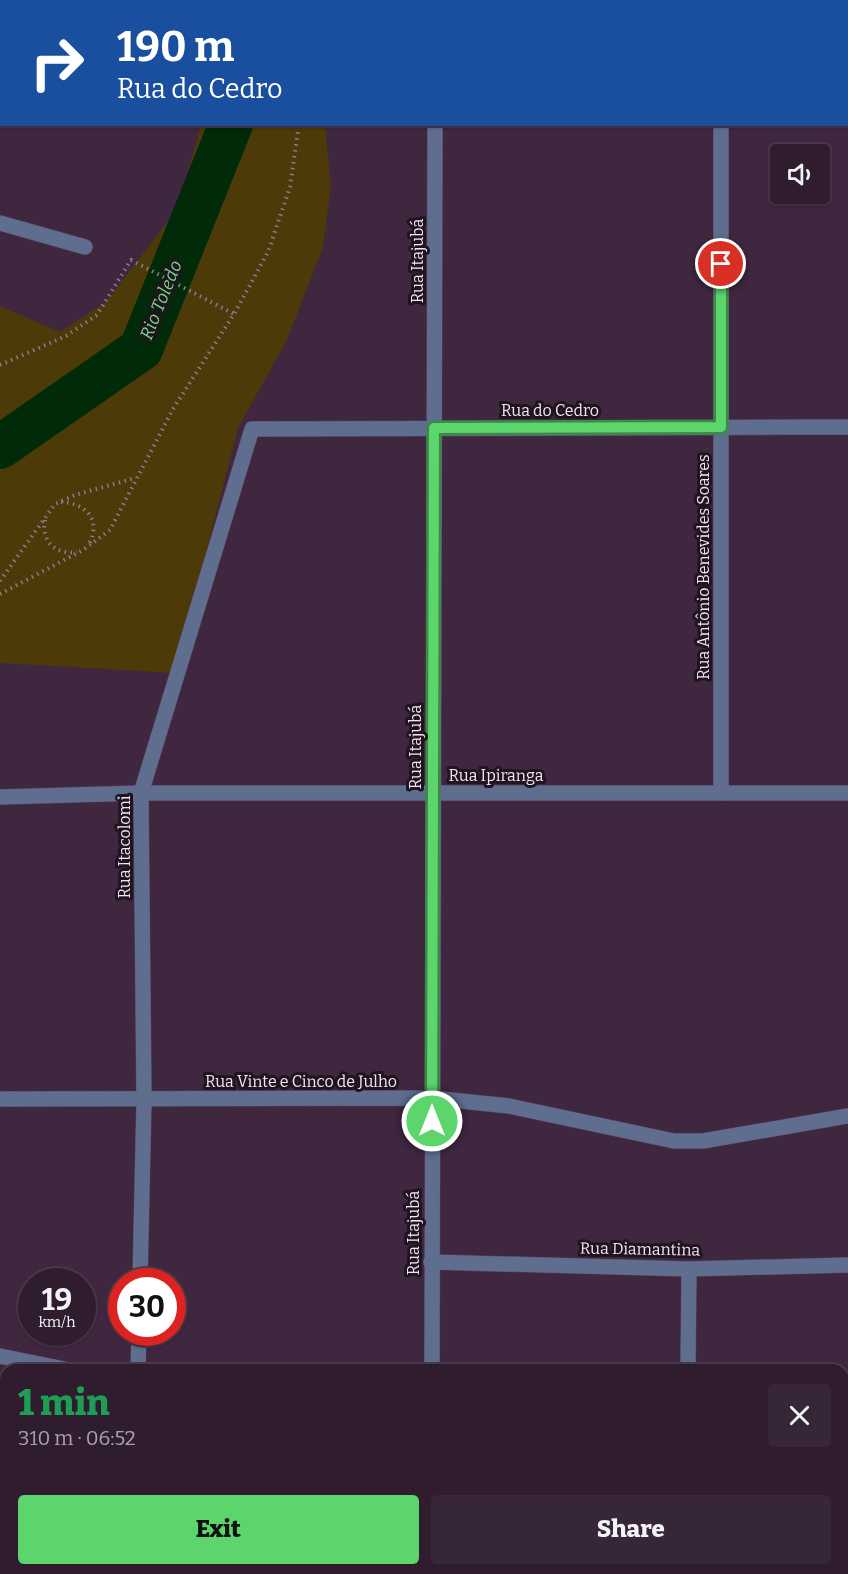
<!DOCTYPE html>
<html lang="en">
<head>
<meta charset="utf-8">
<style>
  :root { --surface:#2f1d2f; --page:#372637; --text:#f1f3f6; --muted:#a7a2aa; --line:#4a3b4b; --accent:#5cd56d }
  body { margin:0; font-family:Bitter,serif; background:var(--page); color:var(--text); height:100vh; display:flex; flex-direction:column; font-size:22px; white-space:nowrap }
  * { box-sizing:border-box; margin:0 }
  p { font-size:20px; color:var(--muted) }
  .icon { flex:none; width:33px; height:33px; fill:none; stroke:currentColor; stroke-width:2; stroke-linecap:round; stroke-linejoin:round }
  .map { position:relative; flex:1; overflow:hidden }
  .panel { position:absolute; left:0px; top:1364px; width:849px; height:212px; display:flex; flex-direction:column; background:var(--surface); border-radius:18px 18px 0 0; box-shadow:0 2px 4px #0004,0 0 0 2px var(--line) }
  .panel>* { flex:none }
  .banner { position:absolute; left:0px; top:0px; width:849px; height:126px; box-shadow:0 2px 4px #0004,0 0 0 2px var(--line); background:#1a4fa0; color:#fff; overflow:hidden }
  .fabs { position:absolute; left:770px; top:144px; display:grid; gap:12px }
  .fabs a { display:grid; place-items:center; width:60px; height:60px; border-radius:6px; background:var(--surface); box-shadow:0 2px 4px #0004,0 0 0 2px var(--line); font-size:30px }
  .speed { position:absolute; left:18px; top:1268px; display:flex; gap:12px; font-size:30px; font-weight:700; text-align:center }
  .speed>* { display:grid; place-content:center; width:78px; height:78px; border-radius:50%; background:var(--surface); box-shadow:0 2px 4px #0004,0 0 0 2px var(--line); line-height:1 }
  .speed small { font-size:15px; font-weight:400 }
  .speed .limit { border:9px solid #d22; background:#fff; color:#111 }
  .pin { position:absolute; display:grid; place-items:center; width:51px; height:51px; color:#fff; margin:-26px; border:3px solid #fff; border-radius:50%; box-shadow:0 2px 6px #0007 }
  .me { position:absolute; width:66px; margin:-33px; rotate:0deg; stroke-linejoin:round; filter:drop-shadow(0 0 4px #0008) }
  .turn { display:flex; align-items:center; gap:21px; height:126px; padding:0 18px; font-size:27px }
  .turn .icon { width:78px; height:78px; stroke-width:2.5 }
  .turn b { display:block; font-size:42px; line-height:51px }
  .round { display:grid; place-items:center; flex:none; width:63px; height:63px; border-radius:6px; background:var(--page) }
  .head { display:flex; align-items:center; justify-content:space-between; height:102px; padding:0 18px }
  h1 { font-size:36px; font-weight:800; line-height:45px; color:#1e9e55 }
  .cta { display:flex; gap:12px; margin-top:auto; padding:12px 18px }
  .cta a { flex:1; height:69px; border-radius:6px; background:var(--accent); color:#111; font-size:24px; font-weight:800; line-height:69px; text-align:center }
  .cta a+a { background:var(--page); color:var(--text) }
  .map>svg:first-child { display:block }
  .green { fill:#4c3a08 }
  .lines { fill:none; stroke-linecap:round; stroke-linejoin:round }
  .river { stroke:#002a08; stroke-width:44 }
  .minor-casing { stroke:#5c455c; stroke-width:16 }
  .tertiary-casing { stroke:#5c455c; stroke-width:16 }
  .path { stroke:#8e798e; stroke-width:4; stroke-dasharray:1.5 4.5; stroke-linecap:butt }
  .minor { stroke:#5f6d8f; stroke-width:15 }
  .tertiary { stroke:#5f6d8f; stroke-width:15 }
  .route-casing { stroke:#3c8a47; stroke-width:15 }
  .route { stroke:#5cd56d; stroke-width:10 }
  .labels { text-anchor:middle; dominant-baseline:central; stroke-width:6; stroke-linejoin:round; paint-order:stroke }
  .street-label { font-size:16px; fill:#f4e4f4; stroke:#1f141f }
  .water-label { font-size:18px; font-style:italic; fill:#74d880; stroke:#1f141f }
</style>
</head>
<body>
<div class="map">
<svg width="848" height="1574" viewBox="0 0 848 1574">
  <rect width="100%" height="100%" fill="#3f273f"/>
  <path class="green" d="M201,125h124l6,61 -8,61 -36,93 -49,88 -63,245 -175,-10v-357l60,26 46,-30 72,-94z"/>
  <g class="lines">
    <g class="river">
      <path d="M245,2v-2"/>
      <path d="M0,447l141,-98 90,-225"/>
    </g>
    <g class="minor-casing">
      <g id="minor">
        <path d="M127,0l1,2"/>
        <path d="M721,0v2"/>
        <path d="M436,2v-2"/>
        <path d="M721,124v669"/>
        <path d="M0,223l85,24"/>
        <path d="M0,797l141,-4h707"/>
        <path d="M0,1099l432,-1 77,8 165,35h29l145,-25"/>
        <path d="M431,1262l258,7 159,-4"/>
        <path d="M140,1281l4,-181 -3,-307 111,-364 596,-2"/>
        <path d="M0,1356l69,14"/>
        <path d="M138,1370l1,-38"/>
        <path d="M432,1370l3,-1246"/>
        <path d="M688,1370l1,-101"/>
        <path d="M134,1574v-5"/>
        <path d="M341,1574l2,-5"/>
        <path d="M686,1574v-5"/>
      </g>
    </g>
    <g class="tertiary-casing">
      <path id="tertiary" d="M0,19h2"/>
    </g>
    <g class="path">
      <path d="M163,2v-2"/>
      <path d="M0,365l66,-29 31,-21 34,-55 103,54"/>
      <path d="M61,502c24,1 41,17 28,42"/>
      <path d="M45,520c-4,22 11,35 32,32"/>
      <path d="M0,581l55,-77 20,-9 60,-17"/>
      <path d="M0,594l83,-44 27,-20 63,-121 61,-95 34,-62 22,-65 9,-63"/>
    </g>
    <use href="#minor" class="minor"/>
    <use href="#tertiary" class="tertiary"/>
  </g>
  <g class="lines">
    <g class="route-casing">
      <path id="route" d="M432,1121l2,-693 287,-1v-163"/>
    </g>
    <use href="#route" class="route"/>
  </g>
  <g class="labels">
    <g class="street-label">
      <text transform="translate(417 261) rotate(-90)">Rua Itajubá</text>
      <text x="550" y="410">Rua do Cedro</text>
      <text transform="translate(703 567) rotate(-90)">Rua Antônio Benevides Soares</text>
      <text transform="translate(415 747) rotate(-90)">Rua Itajubá</text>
      <text x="496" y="775">Rua Ipiranga</text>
      <text transform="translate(124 847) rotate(-90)">Rua Itacolomi</text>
      <text x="301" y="1081">Rua Vinte e Cinco de Julho</text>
      <text transform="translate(413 1233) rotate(-90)">Rua Itajubá</text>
      <text transform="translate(640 1249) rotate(1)">Rua Diamantina</text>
    </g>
    <g class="water-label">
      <text transform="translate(161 300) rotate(-68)">Rio Toledo</text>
    </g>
  </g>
</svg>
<div class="fabs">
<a><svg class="icon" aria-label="sound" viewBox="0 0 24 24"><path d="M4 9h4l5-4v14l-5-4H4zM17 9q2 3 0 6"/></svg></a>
</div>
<div class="speed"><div>19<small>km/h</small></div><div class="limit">30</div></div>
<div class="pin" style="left:721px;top:264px;background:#d93025"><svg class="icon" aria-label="arrive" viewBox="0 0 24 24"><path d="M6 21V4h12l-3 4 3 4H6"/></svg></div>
<svg class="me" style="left:432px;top:1121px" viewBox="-20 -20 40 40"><circle r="17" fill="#5cd56d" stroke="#fff" stroke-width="3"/><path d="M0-11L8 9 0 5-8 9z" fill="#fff"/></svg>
<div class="banner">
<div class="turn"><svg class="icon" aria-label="right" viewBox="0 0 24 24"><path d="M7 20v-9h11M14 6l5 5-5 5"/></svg><div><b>190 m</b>Rua do Cedro</div></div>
</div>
<section class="panel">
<div class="head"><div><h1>1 min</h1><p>310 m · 06:52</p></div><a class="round"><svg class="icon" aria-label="close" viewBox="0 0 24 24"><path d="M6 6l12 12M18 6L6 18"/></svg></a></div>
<div class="cta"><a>Exit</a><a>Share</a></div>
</section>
</div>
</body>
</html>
